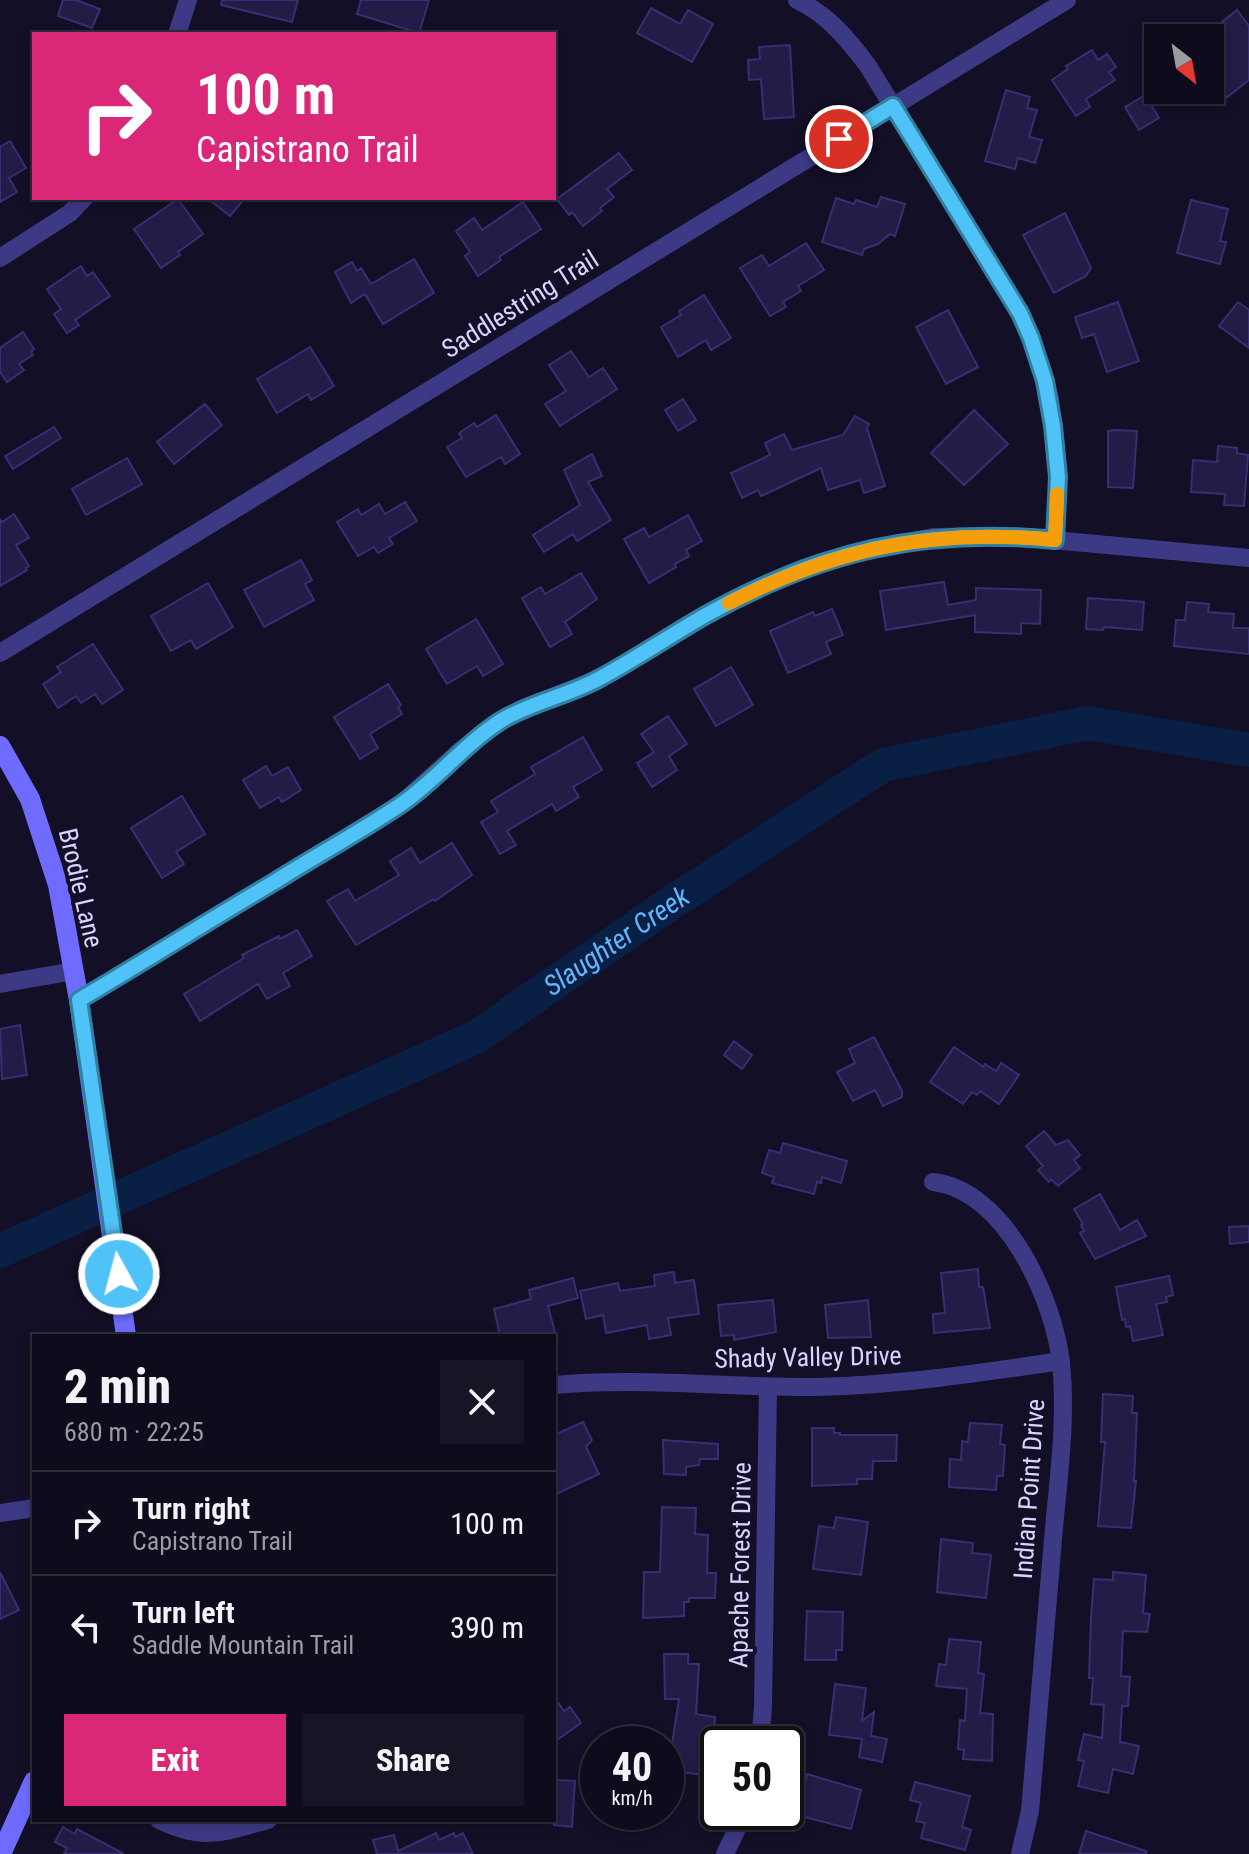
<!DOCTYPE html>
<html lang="en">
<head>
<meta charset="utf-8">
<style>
  :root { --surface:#0e0b1c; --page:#171425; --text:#f1f3f6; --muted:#9b9ba3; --line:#2e2b3b; --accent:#db2777 }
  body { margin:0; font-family:"Roboto Condensed",sans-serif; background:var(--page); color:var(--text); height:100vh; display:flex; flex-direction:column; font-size:30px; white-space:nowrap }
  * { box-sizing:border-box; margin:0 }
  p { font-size:26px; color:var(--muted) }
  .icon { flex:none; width:44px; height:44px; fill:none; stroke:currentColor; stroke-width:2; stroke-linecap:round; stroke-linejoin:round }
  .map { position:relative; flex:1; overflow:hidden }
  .panel { position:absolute; left:32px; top:1334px; width:524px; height:488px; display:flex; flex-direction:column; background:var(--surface); border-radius:0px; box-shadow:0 4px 12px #0003,0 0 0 2px var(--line) }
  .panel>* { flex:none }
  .hud { position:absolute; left:32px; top:32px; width:524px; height:168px; border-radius:0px; box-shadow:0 4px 12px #0003,0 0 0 2px var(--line); background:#db2777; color:#fff; overflow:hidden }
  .needle { width:52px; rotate:149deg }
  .buttons { position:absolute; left:1144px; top:24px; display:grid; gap:16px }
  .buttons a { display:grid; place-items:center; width:80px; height:80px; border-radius:0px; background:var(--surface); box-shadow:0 4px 12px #0003,0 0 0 2px var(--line); font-size:40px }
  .speed { position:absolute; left:580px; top:1726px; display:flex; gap:16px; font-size:40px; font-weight:700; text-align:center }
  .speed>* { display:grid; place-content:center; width:104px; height:104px; border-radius:50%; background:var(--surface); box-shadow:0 4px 12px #0003,0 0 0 2px var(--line); line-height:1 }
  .speed small { font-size:20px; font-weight:400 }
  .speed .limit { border:4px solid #111; border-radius:12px; background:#fff; color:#111 }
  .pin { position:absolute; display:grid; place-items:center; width:68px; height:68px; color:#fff; margin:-34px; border:4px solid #fff; border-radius:50%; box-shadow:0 2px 8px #0007 }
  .me { position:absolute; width:88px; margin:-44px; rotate:353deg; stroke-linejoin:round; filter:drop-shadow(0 0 6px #0008) }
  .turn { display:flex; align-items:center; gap:28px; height:168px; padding:0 32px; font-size:36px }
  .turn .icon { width:104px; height:104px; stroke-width:2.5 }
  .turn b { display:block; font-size:56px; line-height:68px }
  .round { display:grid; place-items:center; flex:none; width:84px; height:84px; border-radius:0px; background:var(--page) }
  .overview { display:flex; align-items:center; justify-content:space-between; height:136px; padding:0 32px }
  h1 { font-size:48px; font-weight:800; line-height:60px }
  .action { display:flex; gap:16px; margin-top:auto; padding:16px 32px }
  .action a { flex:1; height:92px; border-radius:0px; background:var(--accent); color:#fff; font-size:32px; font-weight:800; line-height:92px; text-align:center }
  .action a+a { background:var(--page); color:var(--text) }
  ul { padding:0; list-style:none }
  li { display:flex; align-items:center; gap:24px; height:104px; padding:0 32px; border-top:2px solid var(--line) }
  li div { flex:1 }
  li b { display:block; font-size:30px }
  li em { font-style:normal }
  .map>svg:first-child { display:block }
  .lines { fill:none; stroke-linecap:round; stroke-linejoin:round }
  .river { stroke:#0a1f44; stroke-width:34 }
  .building { fill:#241b47; stroke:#3b2d73; stroke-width:2 }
  .street { stroke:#3d3a85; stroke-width:18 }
  .secondary { stroke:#6f6bff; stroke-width:20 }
  .route-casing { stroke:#337fa1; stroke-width:20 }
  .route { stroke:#4fc3f7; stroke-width:14 }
  .slow { stroke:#f59e0b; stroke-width:14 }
  .labels { text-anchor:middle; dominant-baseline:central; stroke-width:8; stroke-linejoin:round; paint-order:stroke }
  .street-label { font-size:26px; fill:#d9d4ff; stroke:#130f26 }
  .water-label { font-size:28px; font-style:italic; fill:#62b6ff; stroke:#130f26 }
</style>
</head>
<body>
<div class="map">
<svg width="1249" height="1854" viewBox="0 0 1249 1854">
  <rect width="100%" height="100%" fill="#130f26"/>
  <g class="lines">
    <path class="river" id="s1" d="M0,1251l476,-214 192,-132 215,-140 205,-42 161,27"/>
  </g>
  <g class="building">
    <path d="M63,0h13l24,9 -8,19 -34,-12z"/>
    <path d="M222,0h76l-6,22 -71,-17z"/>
    <path d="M361,0h68l-10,33 -62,-19z"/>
    <path d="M651,8l29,16 8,-14 25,14 -21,38 -55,-29z"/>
    <path d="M1237,10l12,16v54l-28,22 -11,-14v-42l14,-10 -7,-10z"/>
    <path d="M790,45l4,72 -30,2 -3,-40 -12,1 -1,-20 12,-1 -1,-12z"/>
    <path d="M1092,50l6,10 9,-6 9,13 -7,5 6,8 -29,19 4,8 -14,9 -24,-36 16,-11 -2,-3z"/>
    <path d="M1006,90l24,7 -3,11 10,2 -8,27 13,3 -7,23 -17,-5 -3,11 -30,-8z"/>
    <path d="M1145,95l14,23 -20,12 -14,-23z"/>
    <path d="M10,141l16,27 -17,10 8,14 -17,10v-55z"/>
    <path d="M619,153l13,17 -25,19 7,8 -14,11 2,3 -19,15 -11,-14 -3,3 -12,-16z"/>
    <path d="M881,197l24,7 -10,32 -5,-2 -12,10 -14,5 -2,6 -40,-13 14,-44 18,6 2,-4 21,7z"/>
    <path d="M207,198h38l-15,18z"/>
    <path d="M178,199l25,35 -25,18 2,3 -19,13 -27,-39z"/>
    <path d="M1191,200l37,9 -8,32 6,1 -6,22 -43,-11z"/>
    <path d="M523,202l18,27 -42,28 2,3 -23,16 -13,-20 5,-4 -14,-21 18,-13 8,12z"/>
    <path d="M1065,213l26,55 -5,8 -32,17 -31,-58z"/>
    <path d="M806,243l18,27 -26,16 3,5 -18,11 3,5 -16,9 -30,-48 22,-13 7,11z"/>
    <path d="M414,259l20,34 -51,31 -18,-30 -14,9 -16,-31 17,-10 5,9 4,-3 10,16z"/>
    <path d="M81,266l6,10 6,-4 17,24 -35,24 4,5 -12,8 -13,-19 7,-5 -14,-20z"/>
    <path d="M704,295l27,43 -20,12 -5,-10 -28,17 -17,-30 20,-12 -2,-4z"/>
    <path d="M1118,302l21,59 -32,11 -13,-38 -12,4 -7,-21z"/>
    <path d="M1238,302l11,8v38l-30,-22z"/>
    <path d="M948,310l30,57 -32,17 -30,-57z"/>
    <path d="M23,332l11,17 -3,3 2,3 -14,9 5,6 -17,12 -7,-10v-24z"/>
    <path d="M310,347l24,39 -23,14 -3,-6 -31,19 -20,-34z"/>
    <path d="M571,351l18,26 14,-9 14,21 -57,37 -15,-22 21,-13 -17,-26z"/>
    <path d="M683,399l13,21 -18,11 -13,-21z"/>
    <path d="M205,404l17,21 -48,39 -17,-22z"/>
    <path d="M974,410l34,34 -44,41 -33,-32z"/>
    <path d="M496,415l24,39 -15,10 -4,-7 -35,20 -19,-30 15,-9 -3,-5 15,-10 3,4z"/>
    <path d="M855,416l14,8 -2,4 18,58 -21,7 -4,-13 -32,10 -7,-22 -60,28 -3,-6 -16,8 -11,-25 39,-18 -5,-12 19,-9 8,16 51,-15z"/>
    <path d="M54,427l7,11 -48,31 -8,-13z"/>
    <path d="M1115,430l22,1 -4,57 -25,-1v-56z"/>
    <path d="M1218,446l19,2v5l11,2 -4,51 -20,-1 1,-11 -34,-2 2,-32 24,2z"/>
    <path d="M592,454l10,22 -14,6 23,38 -34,21 -4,-7 -29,18 -11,-17 47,-30 -16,-35z"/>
    <path d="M127,458l15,26 -56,31 -14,-26z"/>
    <path d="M405,502l12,19 -28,17 4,6 -15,9 -4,-6 -16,9 -21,-34 21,-13 3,6 18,-11 6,10z"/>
    <path d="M14,514l15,24 -13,7 13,21 -3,2 1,2 -27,16v-67l2,3z"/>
    <path d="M688,515l14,26 -16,9 3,6 -14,8 1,3 -27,16 -25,-44 20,-11 5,9z"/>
    <path d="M301,560l11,20 -7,4 9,16 -50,27 -20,-37z"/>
    <path d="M581,573l16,26 -32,23 7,12 -22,13 -28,-49 19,-11 4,7z"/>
    <path d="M944,582l4,23 28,-5v-12l65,2 -1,34 -19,-1v11l-46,-2v-17l-89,15 -6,-39z"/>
    <path d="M208,583l25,44 -37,22 -5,-9 -20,11 -20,-35z"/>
    <path d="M1088,598l56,4 -2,28 -38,-3 -1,3 -17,-1z"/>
    <path d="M1187,602l22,2 -1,8 26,2 -1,14h16v26l-75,-8 2,-26h9z"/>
    <path d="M832,609l11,26 -17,7 5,12 -43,19 -18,-42 43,-19 2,4z"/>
    <path d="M476,619l27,45 -20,12 -6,-10 -30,18 -21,-35z"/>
    <path d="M93,644l30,46 -21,14 -7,-10 -14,9 -5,-7 -18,12 -15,-24 18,-12 -4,-5z"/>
    <path d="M731,667l22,38 -37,21 -22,-37z"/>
    <path d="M388,684l13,21 -3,2 4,7 -32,20 8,14 -18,11 -26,-42z"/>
    <path d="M668,716l19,28 -18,12 8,14 -25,17 -15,-24 17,-11 -13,-18z"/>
    <path d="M583,737l19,33 -29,17 6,10 -23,14 -4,-7 -45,27 9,14 -16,9 -19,-32 17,-10 -7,-11 44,-27 -4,-7z"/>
    <path d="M266,766l6,10 16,-9 13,23 -19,12 -3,-5 -19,11 -17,-28z"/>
    <path d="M182,796l23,38 -29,18 8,12 -22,14 -31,-50z"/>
    <path d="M452,843l20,32 -37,26 -1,-2 -78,46 -29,-44 21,-12 7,12 44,-26 -9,-14 21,-13 9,15z"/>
    <path d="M297,930l15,26 -29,17 7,13 -23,13 -9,-15 -58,37 -16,-27 60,-36 -2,-3 37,-19 1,3z"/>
    <path d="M20,1025l7,50 -25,4 -2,-50z"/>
    <path d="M874,1037l28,54v6l-19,9 -8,-16 -22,11 -16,-29 18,-9 -6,-14z"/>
    <path d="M734,1041l18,14 -10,14 -18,-14z"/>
    <path d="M954,1047l30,20 1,-3 11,7 5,-8 18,12 -20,29 -19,-13 -3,4 -5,-3 -9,12 -33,-22z"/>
    <path d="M1044,1131l12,14 12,-5 12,15 -6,5 6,8 -22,18 -7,-7 -2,3 -11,-12 5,-4 -17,-20z"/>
    <path d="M783,1143l64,18 -6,22 -19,-6 -1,6 -4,-1 -3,12 -42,-11 2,-6 -12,-4 7,-23 11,3z"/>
    <path d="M1100,1194l20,36 17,-10 9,16 -51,23 -15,-26 4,-2 -3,-6 2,-1 -9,-15z"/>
    <path d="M1249,1226v16l-19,2 -1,-17z"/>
    <path d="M978,1269l1,18h4l7,41 -56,5 -1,-19 12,-1 -4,-40z"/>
    <path d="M674,1272l1,11 19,-3 5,34 -31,4 3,17 -22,4 -2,-14 -41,8 -3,-18 -17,4 -6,-28 38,-8 2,8 35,-5 -1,-11z"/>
    <path d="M1169,1276l4,19 -7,2 1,5 -11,2 7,31 -30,6 -3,-15 -4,1 -1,-8 -3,1 -6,-33z"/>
    <path d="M573,1278l5,20 -30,8 8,30h-56l-6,-27 37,-10 -2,-9z"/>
    <path d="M773,1300l3,32 -42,8v-5l-13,1 -3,-31z"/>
    <path d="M868,1300l3,37 -43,1 -3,-33z"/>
    <path d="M1103,1394l30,2 -1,17h5l-3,68h2l-5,47 -33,-2 7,-84h-4z"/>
    <path d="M583,1422l9,18 -6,7 13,27 -45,21v-60z"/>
    <path d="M970,1423l32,2 -2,19 5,1 -2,31h-6l-1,14 -47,-3 1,-28 11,1 1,-19 6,1z"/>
    <path d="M812,1428h22v5h6v2h57l-1,26h-23l-1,18h-15v5l-45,2z"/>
    <path d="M663,1440l55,4v15h-18l-1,6 -13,2v8l-22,-1z"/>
    <path d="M662,1507l34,1 -1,26 13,1 -1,38h9l-1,25h-26v4h-5v14l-41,2 1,-46h16z"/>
    <path d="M836,1517l32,5 -7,53 -48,-6 6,-43 15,2z"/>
    <path d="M941,1539l32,4 -1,10 19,2 -5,43 -49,-6z"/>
    <path d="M0,1572l19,38 -19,9z"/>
    <path d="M1113,1572l33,3 -3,38 7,1 -3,18 -24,-1 -2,45 9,1 -2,29h-6l-2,36 19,4 -6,28 -20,-5 -5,24 -30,-7 6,-25 -6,-1 6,-26 18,4 2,-33 -13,-1 2,-26h-4l2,-61 3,-38 19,1z"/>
    <path d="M807,1611l36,1 -1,38h-6v10h-31z"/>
    <path d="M949,1639l32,3 -3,31 6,1 -4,39 13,1 -1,47 -29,-2 1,-9 -6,-1 2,-29 5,1 2,-32 -31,-3 3,-22 7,1z"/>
    <path d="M664,1654h24v10h11l-3,50 19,3 -5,59 -42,-6 11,-71h-14z"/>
    <path d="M835,1684l31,4 -4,33 12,-9 -3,24 16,3 -5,23 -23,-5 3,-18 -33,-4z"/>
    <path d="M554,1697l10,14 6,-4 11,16 -27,19z"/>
    <path d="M807,1774l54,16 -10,39 -54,-14z"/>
    <path d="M554,1780l21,1 -3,46 -18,-2z"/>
    <path d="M915,1782l55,14 -8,31 9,3 -6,20 -44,-12 4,-15 -9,-2 5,-18 -11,-3z"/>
    <path d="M63,1827l12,7 2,-5 47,25h-60l3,-6 -12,-6z"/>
    <path d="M1086,1831l60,20v3h-67z"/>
    <path d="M436,1833l3,7 15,-7 1,4 8,-4 10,21h-96l-4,-14 21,-5 4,16z"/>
  </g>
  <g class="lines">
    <g class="street">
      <path d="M797,0c31,15 51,39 71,66l152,247 11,25 19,61 3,27 5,51 -3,63"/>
      <path d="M177,34l11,-34"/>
      <path d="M0,258l70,-45 14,-15"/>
      <path d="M0,653l1067,-653"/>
      <path d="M0,984l74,-13"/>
      <path d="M79,1000l322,-196 60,-54 42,-30 19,-11 77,-30 108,-65 96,-46 43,-13 87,-18 76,-1 240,22"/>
      <path d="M933,1182c72,8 121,117 128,181 6,58 -3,118 -8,176 -8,90 -15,181 -23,272l-10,43"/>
      <path d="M554,1385c87,-8 176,3 263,2 83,-2 163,-14 244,-26"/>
      <path d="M0,1513l34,-5"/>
      <path d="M760,1744l3,-38 5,-319"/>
      <path d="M159,1820c45,22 64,12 109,0"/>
      <path d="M725,1854l20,-42"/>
    </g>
    <g class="secondary">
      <path d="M0,746l30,53 28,86 21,115 47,336"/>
      <path d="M1,1854l33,-73"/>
    </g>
  </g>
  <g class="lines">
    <g class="route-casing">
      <path id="route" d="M119,1274l-40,-274c66,-39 131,-80 197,-119 41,-26 84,-49 124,-76 37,-25 64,-61 102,-85 32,-19 69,-25 100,-43 35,-19 69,-42 104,-62 114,-64 218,-88 349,-75l3,-63 -5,-51 -8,-45 -14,-43 -11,-25 -127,-207 -54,33"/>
    </g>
    <use href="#route" class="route"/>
    <path class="slow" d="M729,603c108,-55 205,-75 326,-63l2,-46"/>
  </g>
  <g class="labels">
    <g class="street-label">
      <text transform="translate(520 304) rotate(-32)">Saddlestring Trail</text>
      <text transform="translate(81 888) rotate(77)">Brodie Lane</text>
      <text transform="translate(808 1357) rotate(-1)">Shady Valley Drive</text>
      <text transform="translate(1029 1489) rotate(-86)">Indian Point Drive</text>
      <text transform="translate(740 1565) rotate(-89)">Apache Forest Drive</text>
    </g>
    <g class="water-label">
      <text stroke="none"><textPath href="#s1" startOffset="692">Slaughter Creek</textPath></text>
    </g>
  </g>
</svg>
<div class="buttons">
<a><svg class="needle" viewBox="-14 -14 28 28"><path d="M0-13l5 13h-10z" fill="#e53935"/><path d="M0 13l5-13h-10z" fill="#9b9ba3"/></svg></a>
</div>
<div class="speed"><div>40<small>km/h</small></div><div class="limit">50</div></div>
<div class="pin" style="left:839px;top:139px;background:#d93025"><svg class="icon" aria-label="arrive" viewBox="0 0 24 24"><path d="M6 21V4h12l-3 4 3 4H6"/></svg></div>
<svg class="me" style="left:119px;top:1274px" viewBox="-20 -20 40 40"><circle r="17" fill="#4fc3f7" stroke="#fff" stroke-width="3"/><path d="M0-11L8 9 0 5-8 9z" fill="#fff"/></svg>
<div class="hud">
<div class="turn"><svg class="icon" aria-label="right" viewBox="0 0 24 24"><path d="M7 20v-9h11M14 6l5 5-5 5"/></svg><div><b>100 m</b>Capistrano Trail</div></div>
</div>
<section class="panel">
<div class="overview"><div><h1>2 min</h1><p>680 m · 22:25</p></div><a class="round"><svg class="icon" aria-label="close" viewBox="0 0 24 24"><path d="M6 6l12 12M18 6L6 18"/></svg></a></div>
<ul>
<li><svg class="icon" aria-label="right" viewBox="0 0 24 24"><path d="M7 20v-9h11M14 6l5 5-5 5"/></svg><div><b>Turn right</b><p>Capistrano Trail</p></div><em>100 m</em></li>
<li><svg class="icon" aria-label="left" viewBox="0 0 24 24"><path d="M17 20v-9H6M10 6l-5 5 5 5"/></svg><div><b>Turn left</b><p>Saddle Mountain Trail</p></div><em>390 m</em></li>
</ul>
<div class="action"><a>Exit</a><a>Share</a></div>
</section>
</div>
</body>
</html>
